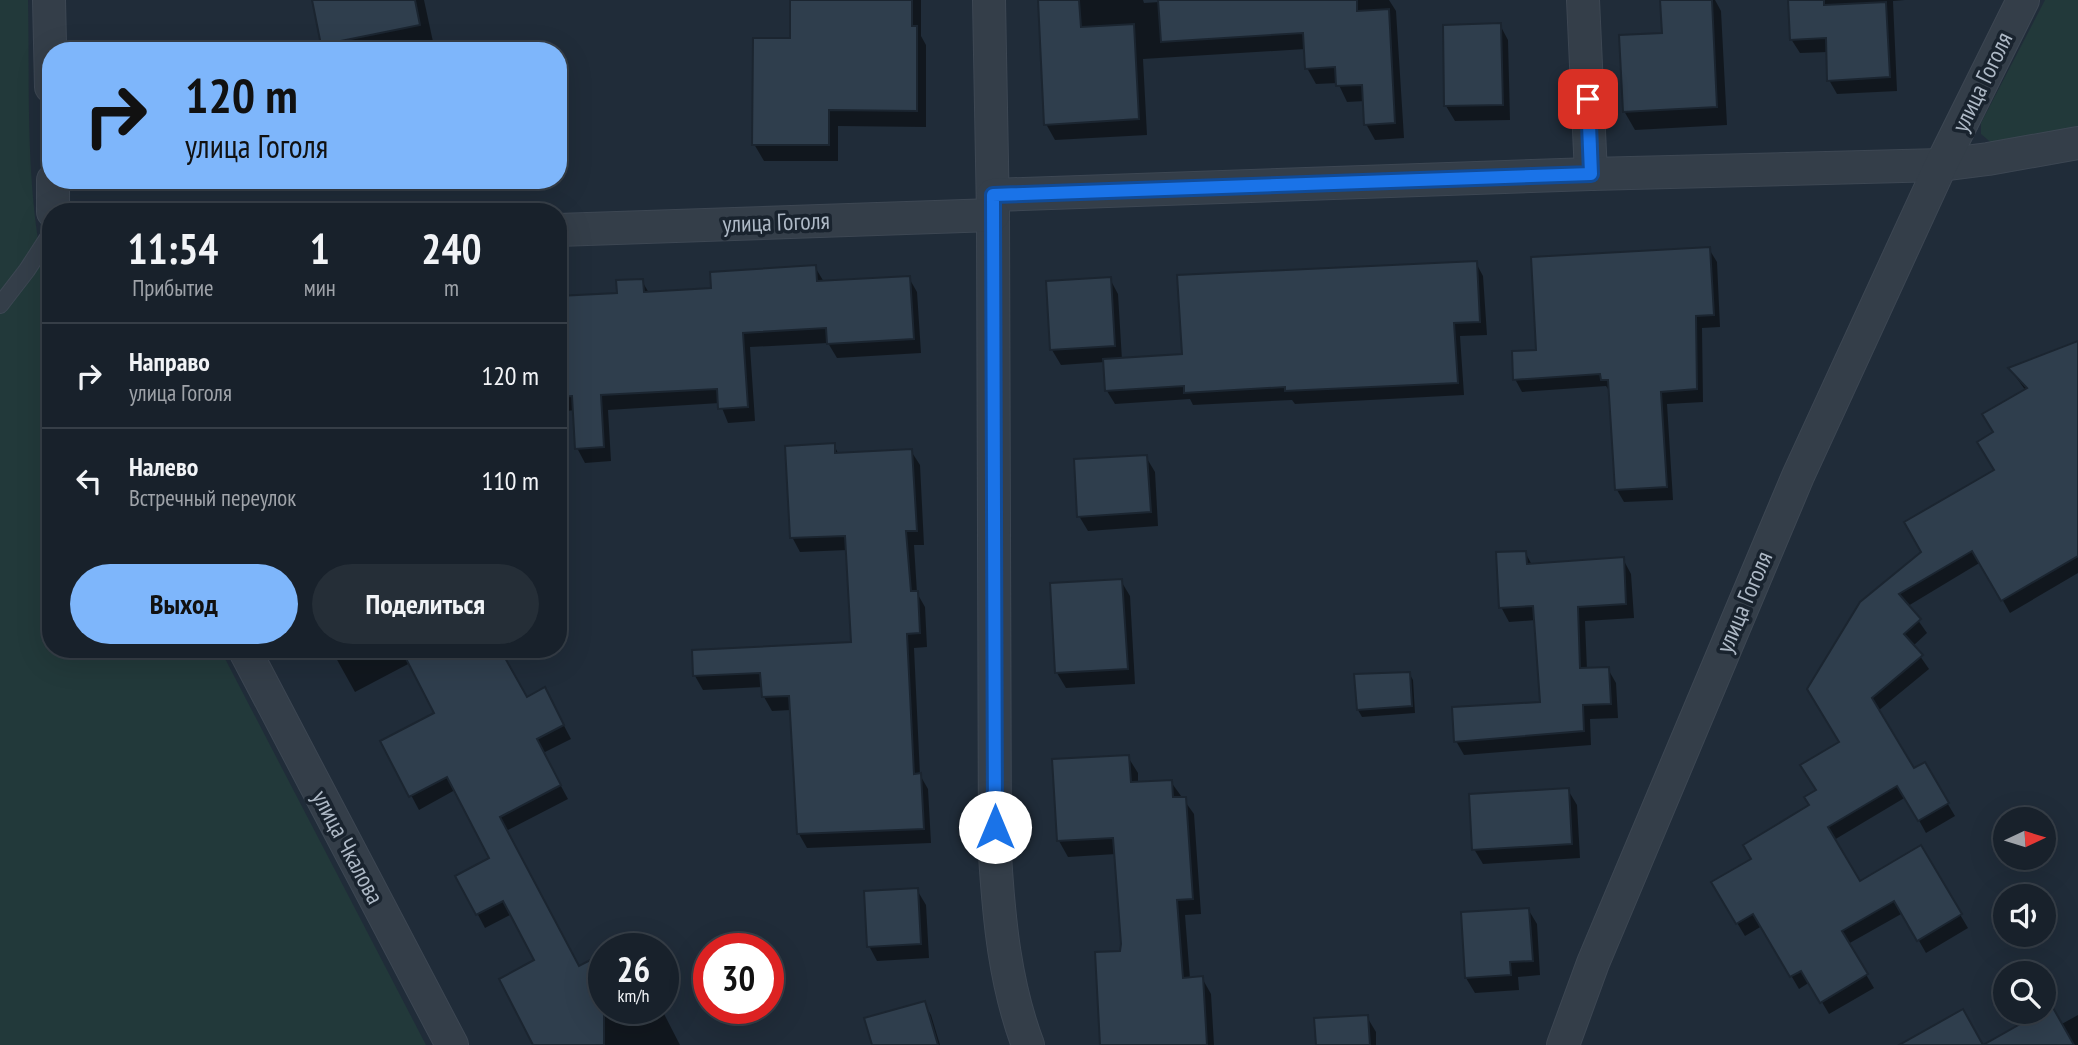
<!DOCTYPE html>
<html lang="ru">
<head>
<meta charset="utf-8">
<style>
  :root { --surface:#18212b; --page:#252e37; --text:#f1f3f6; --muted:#9fa3a9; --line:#363e47; --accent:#7eb6fb }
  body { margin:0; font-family:"PT Sans Narrow",sans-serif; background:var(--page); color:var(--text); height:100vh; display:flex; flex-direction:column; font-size:26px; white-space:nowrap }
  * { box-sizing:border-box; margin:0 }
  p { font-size:23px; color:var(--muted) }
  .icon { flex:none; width:38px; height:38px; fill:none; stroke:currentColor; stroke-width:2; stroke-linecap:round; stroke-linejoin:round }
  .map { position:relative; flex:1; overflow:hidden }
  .panel { position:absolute; left:42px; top:203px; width:525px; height:455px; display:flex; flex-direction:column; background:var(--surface); border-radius:28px; box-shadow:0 7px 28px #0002,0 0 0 2px var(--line) }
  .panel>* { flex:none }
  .guide { position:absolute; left:42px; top:42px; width:525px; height:147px; border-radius:28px; box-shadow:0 7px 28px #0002,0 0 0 2px var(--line); background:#7eb6fb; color:#111; overflow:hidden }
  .needle { width:46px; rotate:86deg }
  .tools { position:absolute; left:1993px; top:807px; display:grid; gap:14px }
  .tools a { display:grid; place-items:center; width:63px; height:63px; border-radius:50%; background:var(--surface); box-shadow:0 7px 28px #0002,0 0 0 2px var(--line); font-size:35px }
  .speed { position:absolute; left:588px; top:933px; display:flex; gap:14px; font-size:35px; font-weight:700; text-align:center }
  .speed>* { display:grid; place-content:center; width:91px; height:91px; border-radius:50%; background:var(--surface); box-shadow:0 7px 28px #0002,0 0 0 2px var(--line); line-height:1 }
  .speed small { font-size:18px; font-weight:400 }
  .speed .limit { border:10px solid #d22; background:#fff; color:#111 }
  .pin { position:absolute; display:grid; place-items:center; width:60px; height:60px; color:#fff; margin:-30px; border-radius:14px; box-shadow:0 4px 10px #0006 }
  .me { position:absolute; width:77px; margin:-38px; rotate:0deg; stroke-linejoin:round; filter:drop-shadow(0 0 5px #0008) }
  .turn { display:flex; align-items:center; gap:24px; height:147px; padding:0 28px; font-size:32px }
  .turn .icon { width:91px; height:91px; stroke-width:2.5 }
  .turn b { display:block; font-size:49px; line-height:60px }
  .eta { display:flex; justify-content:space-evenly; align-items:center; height:119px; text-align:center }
  .eta b { font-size:42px; font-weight:700; line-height:49px }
  .action { display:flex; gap:14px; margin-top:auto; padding:14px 28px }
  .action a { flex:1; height:80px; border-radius:42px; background:var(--accent); color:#111; font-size:28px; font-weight:700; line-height:80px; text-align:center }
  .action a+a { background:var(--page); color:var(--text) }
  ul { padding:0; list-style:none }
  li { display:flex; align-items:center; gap:21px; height:105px; padding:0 28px; border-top:2px solid var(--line) }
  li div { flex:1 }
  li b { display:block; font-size:26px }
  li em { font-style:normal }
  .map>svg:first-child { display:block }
  .green { fill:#22393a }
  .shadow { fill:#0007 }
  .building { fill:#2f3e4d; stroke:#1b2530; stroke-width:2 }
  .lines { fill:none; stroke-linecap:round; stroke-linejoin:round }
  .lane-casing { stroke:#3d4753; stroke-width:18 }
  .street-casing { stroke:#3d4753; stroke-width:34 }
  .lane { stroke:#343e49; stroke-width:16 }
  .street { stroke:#343e49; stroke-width:32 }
  .route-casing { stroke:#114b97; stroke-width:18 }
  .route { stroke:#1a73e8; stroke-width:12 }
  .labels { text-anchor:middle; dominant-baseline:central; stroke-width:7; stroke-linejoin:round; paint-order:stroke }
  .street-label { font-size:24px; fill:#aeb9c6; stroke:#19232e }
</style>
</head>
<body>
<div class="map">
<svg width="2078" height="1045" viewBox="0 0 2078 1045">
  <rect width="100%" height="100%" fill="#202c39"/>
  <g class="green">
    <path d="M0,0h28c2,100 -4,204 23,301v348h169l206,396h-426z"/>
    <path d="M2045,0h33v126l-84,19 -13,-11v-11z"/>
  </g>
  <g class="shadow">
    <path d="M314,0h110l11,51h-109l-3,-7z"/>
    <path d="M792,0h129v36l5,9v82l-88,-1v35h-74l-10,-17 38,-104z"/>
    <path d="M1039,0h104l1,3 46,-3h199l7,11 8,127 -29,2 -9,-16 -1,-23 -18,1 -9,-19 -22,1 -9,-16 -2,-19 -162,10 4,76 -92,5 -9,-16z"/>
    <path d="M1662,0h53l6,11 6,114 -92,5 -11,-19 40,-76z"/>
    <path d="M1789,0h116l-12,1 4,90 -60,3 -8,-14 -1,-28 -28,1 -9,-14z"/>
    <path d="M1500,25l8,15 2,80 -55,1 -9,-15 -1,-80z"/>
    <rect x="94" y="50" width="120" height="1"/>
    <path d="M1709,249l8,13 3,65 -18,1 1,74 -36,2 6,96 -49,2 -7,-12 -7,-98 -4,-6 -84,6 -7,-13 23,-28z"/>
    <path d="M1476,263l7,13 4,59 -27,1 4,59 -169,9 -3,-4 -99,5 -3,-6 -75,5 -8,-13 -2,-29 -44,3 -9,-15 58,-71 8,15 4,66 62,-4z"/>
    <path d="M815,267l9,15 85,-4 8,14 4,61 -84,5 -9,-15 -78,4 5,74 -27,2 -8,-20 -112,7 3,51 -26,2 -8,-15 -2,-38 -17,2v-114l61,-4 23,-13 7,12 64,-3z"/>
    <path d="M2078,343v230l-68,40 -29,-51 -73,44 19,27 -14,13 16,23 -51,42 36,60 10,-7 31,52 -29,17 -20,-36 -72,43 25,44 61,-37 48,81 -42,25 -23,-40 -55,31 26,44 -45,26 -19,-32 -11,7 -37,-63 -17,10 -32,-53 40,-23 58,-54 30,-63 -32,-54 115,-137 72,-81 -1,-38 31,-42 -16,-22z"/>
    <path d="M834,445l5,10 72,-4 9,14 4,80h-10l3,48 8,14 2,40 -13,1 6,127 8,14 3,54 -124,5 -8,-14 -8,-124 -19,1 -8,-14 -1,-10 -60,3 -8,-14 -1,-24 159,-9 -6,-93 -47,2 -8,-15z"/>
    <path d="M1146,457l9,15 3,54 -70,5 -9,-15z"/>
    <path d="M1525,552l7,13 91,-6 8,15 3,44 -49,3 2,49 21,-1 8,14 2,35 -28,1 1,26 -127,10 -8,-14 85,-38 -5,-83 -27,2 -8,-15z"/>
    <path d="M1121,581l9,15 5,88 -69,4 -9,-15z"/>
    <path d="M331,649h168l27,51 26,3 19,36 -28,14 25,46 -62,32 73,137 25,40h57l19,37h-144v-84l-24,-47 -27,14 -27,-51 33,-18 -36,-69 -36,20 -37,-69 55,-28 -27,-50 -55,29z"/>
    <path d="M1409,673l4,7 2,33 -53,4 -4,-7z"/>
    <path d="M1128,757l10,16v11l33,-2 23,32 7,100 -16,1 5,64 12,-1 9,16 3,51h-112l21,-101 -7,-90 -48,3 -9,-16z"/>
    <path d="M1568,790l9,15 3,53 -97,6 -9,-15z"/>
    <path d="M917,890l9,15 3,53 -52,3 -8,-15z"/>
    <path d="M1528,909l9,15 3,51 -22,2 1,13 -44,3 -9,-15z"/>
    <path d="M626,943l3,5h-13z"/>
    <path d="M924,1003l7,12 9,30h-66z"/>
    <path d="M2078,1015v30h-92l74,-20z"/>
    <path d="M1367,1017l9,15v13h-58z"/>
  </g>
  <g class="building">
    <path d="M312,0h103l5,25 -99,20z"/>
    <path d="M790,0h122v26h5v85l-88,-1v35h-77l1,-107h37z"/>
    <path d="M1038,0h41l2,27 53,-3 5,95 -95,6z"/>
    <path d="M1158,0h199v11l32,-2 6,114 -31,2 -2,-40 -26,1 -1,-19 -30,2 -2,-36 -142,9z"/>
    <path d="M1660,0h52l5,107 -94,5 -4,-77 43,-2z"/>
    <path d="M1788,0h36v5l62,-3 4,75 -63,4 -1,-43 -36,2z"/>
    <path d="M1501,23l2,82 -59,1 -1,-81z"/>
    <path d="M1710,247l4,68 -18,1 1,73 -36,3 6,95 -52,3 -7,-110h-7l-1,-6 -87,6 -1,-29 24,-1 -5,-93z"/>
    <path d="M1477,261l3,61 -26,1 4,60 -173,8v-4l-101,6v-7l-79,5 -2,-32 79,-5 -5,-79z"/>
    <path d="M816,265l1,16 93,-5 4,63 -87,5 -1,-16 -83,5 5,74 -30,2 -1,-20 -116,6 3,52 -29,2 -3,-53 -14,1v-101l59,-3 -1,-13 27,-1 1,13 67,-4 -1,-16z"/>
    <path d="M1111,277l4,69 -65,4 -4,-69z"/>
    <path d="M2078,341v215l-77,45 -29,-50 -73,43 22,25 -17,15 19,21 -51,43 42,70 11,-6 24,41 -31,18 -21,-35 -69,41 32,54 61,-36 41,69 -45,27 -23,-40 -52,30 26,43 -48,29 -19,-32 -11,6 -37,-63 -17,10 -25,-42 40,-23 -8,-14 66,-40 -5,-8 12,-7 -16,-25 39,-23 -32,-53 53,-87 61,-50 -17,-30 90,-52 -17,-28 16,-10 -11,-18 45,-26 -19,-20z"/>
    <path d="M835,443v10l77,-4 5,82h-11l5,60h7l2,42 -13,1 7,140 7,-1 3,56 -127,5 -8,-138 -27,1 -2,-24 -67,3 -1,-26 159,-8 -6,-106 -55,2 -5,-92z"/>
    <path d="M1147,455l4,57 -74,5 -3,-58z"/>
    <path d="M1526,551l1,13 97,-7 2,47 -48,3 2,61 29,-1 2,37 -28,1 1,26 -130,11 -2,-35 88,-5 -7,-96 -34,2 -3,-56z"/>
    <path d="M1122,579l6,90 -73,4 -5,-90z"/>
    <path d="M401,649h99l27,48 18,-10 19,38 -27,14 24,46 -61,32 79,149 25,-13v92h-71l-34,-66 35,-19 -31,-59 -27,14 -21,-39 34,-18 -42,-81 -38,20 -29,-56 54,-28z"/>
    <path d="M1410,672l2,34 -55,4 -3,-36z"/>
    <path d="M1129,755l2,27 41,-2 1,17h13l7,102 -16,1 6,78 20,-2 4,69h-107l-5,-93 25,-1 1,-7 -8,-106 -56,3 -5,-82z"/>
    <path d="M1569,788l3,56 -100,6 -3,-56z"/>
    <path d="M918,888l3,56 -54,3 -3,-56z"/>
    <path d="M1529,908l4,53 -23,1 1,13 -46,3 -4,-66z"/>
    <path d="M925,1001l13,44h-66l-8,-27z"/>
    <path d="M2052,1006l22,39h-175l64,-36 20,36z"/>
    <path d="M1368,1015l2,30h-54l-2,-27z"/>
  </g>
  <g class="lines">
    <g class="lane-casing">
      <path id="lane" d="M0,305l27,-35 24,-37"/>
    </g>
    <g class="street-casing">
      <g id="street">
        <path d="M49,0l2,87"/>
        <path d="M989,0l4,215 2,640c4,65 10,129 33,190"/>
        <path d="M1583,0l8,174"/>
        <path d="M53,180v32"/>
        <path d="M993,195l598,-21 350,-9 47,-6 90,-16"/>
        <path d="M558,230l435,-15"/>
        <path d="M244,649l208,396"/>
        <path d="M1563,1045l30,-82 205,-487 143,-311 82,-165"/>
      </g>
    </g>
    <use href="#lane" class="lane"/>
    <use href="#street" class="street"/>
  </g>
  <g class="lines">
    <g class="route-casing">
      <path id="route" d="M995,827l-2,-632 598,-21 -3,-75"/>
    </g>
    <use href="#route" class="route"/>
  </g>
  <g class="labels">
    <g class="street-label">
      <text transform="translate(1982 82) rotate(-64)">улица Гоголя</text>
      <text transform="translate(776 222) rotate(-2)">улица Гоголя</text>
      <text transform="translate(1744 602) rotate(-67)">улица Гоголя</text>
      <text transform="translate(348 847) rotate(62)">улица Чкалова</text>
    </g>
  </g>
</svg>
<div class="tools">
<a><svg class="needle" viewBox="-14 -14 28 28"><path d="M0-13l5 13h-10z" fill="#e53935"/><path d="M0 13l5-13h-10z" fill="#9fa3a9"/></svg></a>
<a><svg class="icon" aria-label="sound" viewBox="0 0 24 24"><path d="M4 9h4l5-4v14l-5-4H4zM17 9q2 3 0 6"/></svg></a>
<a><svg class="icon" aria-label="search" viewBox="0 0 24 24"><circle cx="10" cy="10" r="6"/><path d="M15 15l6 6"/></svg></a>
</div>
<div class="speed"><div>26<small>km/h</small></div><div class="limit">30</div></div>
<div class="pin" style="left:1588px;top:99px;background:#d93025"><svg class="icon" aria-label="arrive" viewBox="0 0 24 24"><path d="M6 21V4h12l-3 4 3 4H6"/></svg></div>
<svg class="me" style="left:995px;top:827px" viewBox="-20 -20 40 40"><circle r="19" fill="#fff"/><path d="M0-13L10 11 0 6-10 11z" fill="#1a73e8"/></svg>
<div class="guide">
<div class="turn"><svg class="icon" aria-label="right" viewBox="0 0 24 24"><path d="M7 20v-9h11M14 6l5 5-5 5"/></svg><div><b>120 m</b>улица Гоголя</div></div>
</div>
<section class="panel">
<div class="eta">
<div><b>11:54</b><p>Прибытие</p></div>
<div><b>1</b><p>мин</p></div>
<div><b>240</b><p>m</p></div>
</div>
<ul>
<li><svg class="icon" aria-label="right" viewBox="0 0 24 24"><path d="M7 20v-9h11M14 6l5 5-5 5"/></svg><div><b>Направо</b><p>улица Гоголя</p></div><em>120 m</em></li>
<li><svg class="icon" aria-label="left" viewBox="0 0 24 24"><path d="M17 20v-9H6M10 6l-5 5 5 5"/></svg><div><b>Налево</b><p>Встречный переулок</p></div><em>110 m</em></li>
</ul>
<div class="action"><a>Выход</a><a>Поделиться</a></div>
</section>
</div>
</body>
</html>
